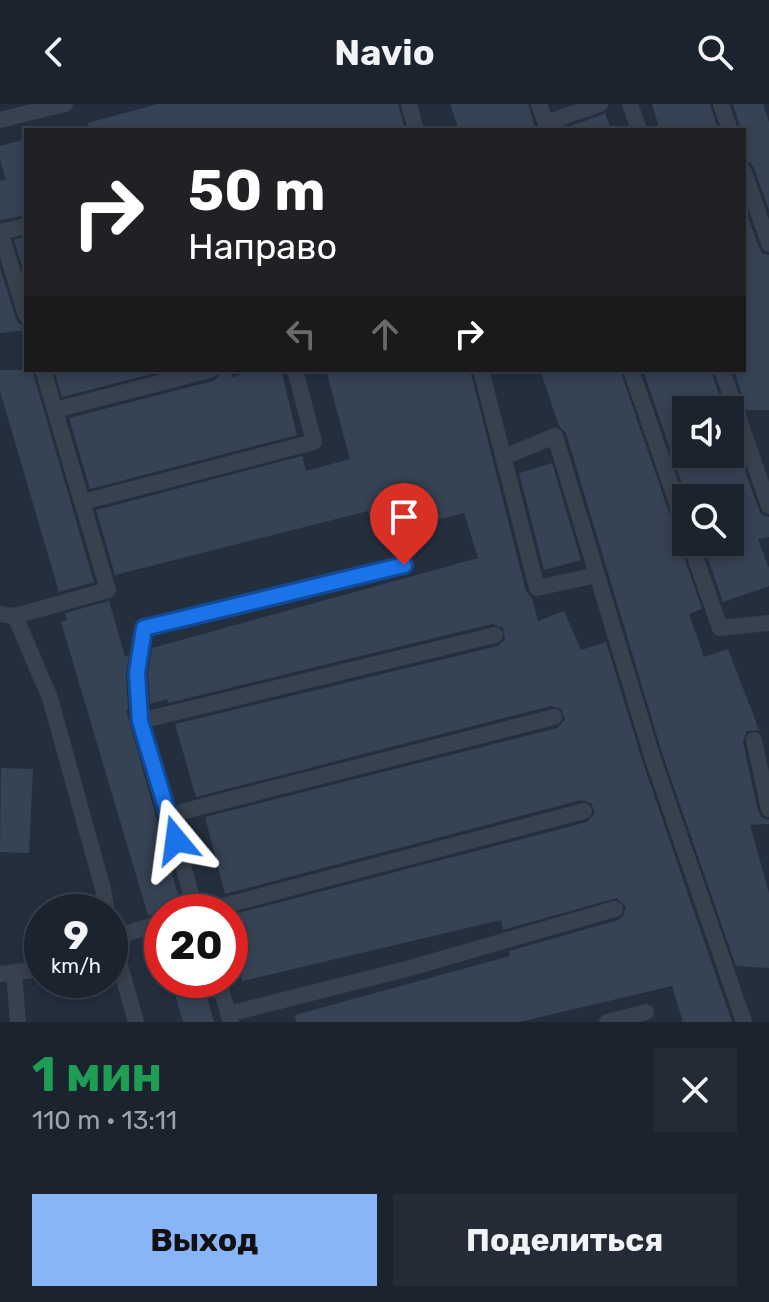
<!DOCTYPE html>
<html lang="ru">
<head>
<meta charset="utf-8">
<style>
  :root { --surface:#1b232e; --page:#242b36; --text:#f1f3f6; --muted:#a0a4aa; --line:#39404a; --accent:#8ab4f8 }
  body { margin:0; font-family:Rubik,sans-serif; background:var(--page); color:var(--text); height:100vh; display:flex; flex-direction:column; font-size:30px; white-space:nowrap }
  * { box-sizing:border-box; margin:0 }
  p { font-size:26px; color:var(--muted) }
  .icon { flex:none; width:44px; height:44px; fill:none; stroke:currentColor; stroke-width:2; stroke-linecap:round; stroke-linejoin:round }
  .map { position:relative; height:918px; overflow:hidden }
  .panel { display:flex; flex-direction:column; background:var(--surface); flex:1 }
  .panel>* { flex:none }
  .hud { position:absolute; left:24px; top:24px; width:722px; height:244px; border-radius:0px; box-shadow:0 4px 12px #0003,0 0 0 2px var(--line); background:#202124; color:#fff; overflow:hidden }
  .fabs { position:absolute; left:672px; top:292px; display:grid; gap:16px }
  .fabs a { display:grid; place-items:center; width:72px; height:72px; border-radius:0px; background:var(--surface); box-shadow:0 4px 12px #0003,0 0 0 2px var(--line); font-size:40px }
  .speed { position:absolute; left:24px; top:790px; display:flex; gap:16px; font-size:40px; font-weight:700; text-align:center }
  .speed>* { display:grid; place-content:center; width:104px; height:104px; border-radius:50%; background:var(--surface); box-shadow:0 4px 12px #0003,0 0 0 2px var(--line); line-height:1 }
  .speed small { font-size:20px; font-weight:400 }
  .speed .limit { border:12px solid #d22; background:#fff; color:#111 }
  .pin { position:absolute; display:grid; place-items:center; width:68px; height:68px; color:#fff; margin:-82px -34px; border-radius:50% 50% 50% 0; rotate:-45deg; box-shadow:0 0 8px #0007 }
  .pin .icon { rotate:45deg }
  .me { position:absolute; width:88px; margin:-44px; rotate:344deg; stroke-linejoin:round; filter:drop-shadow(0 0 6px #0008) }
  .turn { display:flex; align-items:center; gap:28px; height:168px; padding:0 32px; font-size:36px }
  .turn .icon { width:104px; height:104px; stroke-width:2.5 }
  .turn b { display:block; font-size:56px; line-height:68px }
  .lanes { display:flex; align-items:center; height:76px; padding:0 32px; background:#0003; justify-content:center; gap:40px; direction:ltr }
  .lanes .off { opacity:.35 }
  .round { display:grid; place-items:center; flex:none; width:84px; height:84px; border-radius:0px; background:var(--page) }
  .overview { display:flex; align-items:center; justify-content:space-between; height:136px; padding:0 32px }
  h1 { font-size:48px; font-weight:700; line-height:60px; color:#1e9e55 }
  .action { display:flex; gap:16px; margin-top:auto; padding:16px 32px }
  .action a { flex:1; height:92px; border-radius:0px; background:var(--accent); color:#111; font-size:32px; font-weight:700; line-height:92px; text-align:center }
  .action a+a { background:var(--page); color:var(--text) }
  header { display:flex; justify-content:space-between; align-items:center; height:104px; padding:0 32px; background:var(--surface); font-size:36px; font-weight:700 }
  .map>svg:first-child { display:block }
  .building { fill:#364354 }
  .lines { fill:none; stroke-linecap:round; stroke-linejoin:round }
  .lane { stroke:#38414e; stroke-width:16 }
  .route-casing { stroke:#114b97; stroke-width:20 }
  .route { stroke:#1a73e8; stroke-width:14 }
</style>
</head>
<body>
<header><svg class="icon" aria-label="back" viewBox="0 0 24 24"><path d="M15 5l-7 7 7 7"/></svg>Navio<svg class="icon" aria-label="search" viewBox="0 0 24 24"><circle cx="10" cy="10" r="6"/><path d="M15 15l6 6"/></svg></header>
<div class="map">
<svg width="769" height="918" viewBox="0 0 769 918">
  <rect width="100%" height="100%" fill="#242f3e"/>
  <g class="building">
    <path d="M158,0h240l7,26h-316l-1,-7z"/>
    <path d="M450,0h78l8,26h-77z"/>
    <path d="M652,0h58l8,26h-58z"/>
    <path d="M733,0h30l6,18v88l-15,-42 -3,-5 -7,-2v-31h-3z"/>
    <path d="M605,9l6,17h-52l45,-16z"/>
    <path d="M26,35v76l-26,5v-39l6,-1 -6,-21v-13z"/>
    <path d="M744,102l15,42 3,5 7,2v155h-22l-13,-40h10z"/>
    <path d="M26,133v41l-12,-38z"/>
    <path d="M0,164l16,50 3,6 7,2v4l-26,3z"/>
    <path d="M0,266h32l62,212 -35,10 -59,-201z"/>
    <path d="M54,266h112l-104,27z"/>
    <path d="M221,266h11v7l27,-7h22l16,65 -207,54 -21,-71 144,-37 5,-4z"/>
    <path d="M326,266h144l56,221 6,7 6,23 26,-10 17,39 25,-8 37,121 89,259h-49l-11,-36 -153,36h-223l-1,-7 215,-59 -1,-5 109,-31 5,-4 3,-9 -9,-9 -114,32 -2,-10 -259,61 -11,-66 356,-93 8,-9 -4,-10 -10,-3 -356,94 -20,-77 352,-89 8,-9 -4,-10 -10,-3 -355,91 -21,-73 323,-78 7,-7 -2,-11 -11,-4 -324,79 -1,-4 -17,5 -2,-30 4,-26 326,-90 -14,-45 -90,23 -6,-25 -253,64 -19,-65 206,-54 4,15 44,-12z"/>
    <path d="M540,266h80l56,163 4,5v8l22,63 -13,5 15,43 24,-8 31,81 -12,1 -4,11 15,69 3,6 8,3v4l-19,1 19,68v75l-33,-2 -73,-210 -97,-323 -7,-7z"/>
    <path d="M643,266h68l13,40h-38v44h53l20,56 3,5 7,2v20l-11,2 11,29v18l-46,16 -21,-60h28v-44h-43z"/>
    <path d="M552,359l29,97 -37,10 -25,-97z"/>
    <path d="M109,497l16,55 4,-1 -3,18 2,37h-2l55,196 -33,9 -87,-293 6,-2 -2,-7z"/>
    <path d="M1,664l32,1 -4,84 -29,-1z"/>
    <path d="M171,876h31l12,42h-31z"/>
  </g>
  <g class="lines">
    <g class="lane">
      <path d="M409,0l7,26"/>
      <path d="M539,0l9,26"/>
      <path d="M630,0l9,26"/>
      <path d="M721,0l9,26"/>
      <path d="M0,16l65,-16"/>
      <path d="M546,19l54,-19"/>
      <path d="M744,68l25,72"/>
      <path d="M0,127l26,84"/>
      <path d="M1,128l25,-6"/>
      <path d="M481,266l56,218 60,-13 56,184 91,263"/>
      <path d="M631,266l55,159"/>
      <path d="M722,266l47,136"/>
      <path d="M55,306l155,-40"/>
      <path d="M504,353l51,-21 42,139"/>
      <path d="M83,398l231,-60 -19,-72"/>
      <path d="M690,438l30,86 49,-5"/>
      <path d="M0,510l15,2 35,82 53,191 4,23"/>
      <path d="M15,512l93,-26 -65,-220"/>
      <path d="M140,617l-3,-48 7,-45 260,-63"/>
      <path d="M754,636l15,69"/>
      <path d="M169,711l-29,-94 355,-86"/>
      <path d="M196,808l-27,-97 385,-98"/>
      <path d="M200,808l384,-101"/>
      <path d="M110,826l26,92"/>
      <path d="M110,834l52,-15"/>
      <path d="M14,868l4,50"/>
      <path d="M0,870l42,-5"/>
      <path d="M218,876l13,42"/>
      <path d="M228,910l182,-46 205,-59"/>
      <path d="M607,918l39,-10"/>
    </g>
  </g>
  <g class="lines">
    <g class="route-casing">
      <path id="route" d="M176,736l-36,-119 -3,-48 7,-45 260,-63"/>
    </g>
    <use href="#route" class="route"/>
  </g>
</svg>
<div class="fabs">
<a><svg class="icon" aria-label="sound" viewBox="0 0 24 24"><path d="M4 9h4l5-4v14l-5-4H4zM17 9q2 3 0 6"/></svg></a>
<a><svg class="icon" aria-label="search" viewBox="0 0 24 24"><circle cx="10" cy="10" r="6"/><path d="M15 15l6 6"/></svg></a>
</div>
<div class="speed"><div>9<small>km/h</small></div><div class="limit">20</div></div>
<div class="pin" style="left:404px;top:461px;background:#d93025"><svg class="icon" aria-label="arrive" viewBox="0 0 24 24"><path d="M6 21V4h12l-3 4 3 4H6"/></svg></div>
<svg class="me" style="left:176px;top:736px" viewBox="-20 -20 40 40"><path d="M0-17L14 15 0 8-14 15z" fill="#1a73e8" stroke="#fff" stroke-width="4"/></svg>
<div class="hud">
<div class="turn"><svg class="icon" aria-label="right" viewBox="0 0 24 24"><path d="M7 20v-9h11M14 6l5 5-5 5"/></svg><div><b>50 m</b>Направо</div></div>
<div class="lanes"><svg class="icon off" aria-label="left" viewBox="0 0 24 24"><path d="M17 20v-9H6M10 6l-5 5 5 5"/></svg><svg class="icon off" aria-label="ahead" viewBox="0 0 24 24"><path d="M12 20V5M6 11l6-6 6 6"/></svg><svg class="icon" aria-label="right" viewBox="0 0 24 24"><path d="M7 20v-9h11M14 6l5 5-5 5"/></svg></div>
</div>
</div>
<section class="panel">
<div class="overview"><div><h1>1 мин</h1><p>110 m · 13:11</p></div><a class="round"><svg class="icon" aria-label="close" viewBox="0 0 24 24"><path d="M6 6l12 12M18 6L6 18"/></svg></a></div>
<div class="action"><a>Выход</a><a>Поделиться</a></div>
</section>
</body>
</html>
